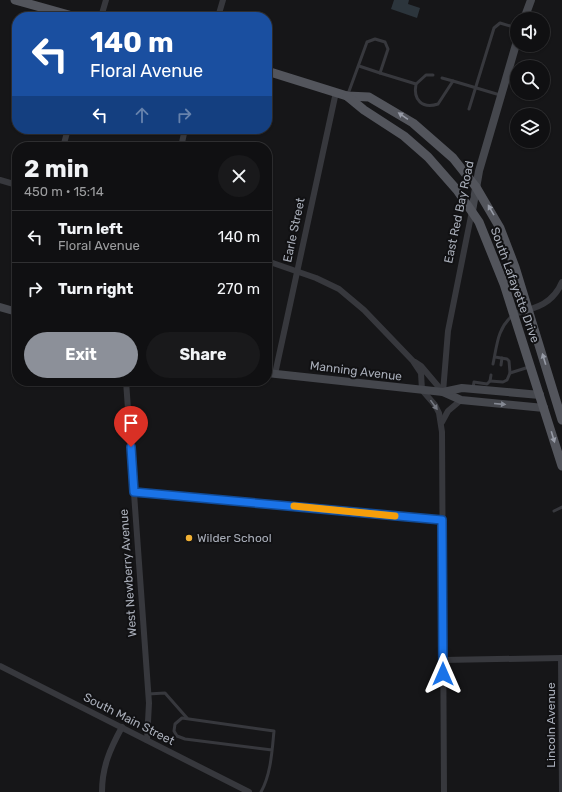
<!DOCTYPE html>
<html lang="en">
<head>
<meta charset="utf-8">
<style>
  :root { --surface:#101012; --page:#19191b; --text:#f1f3f6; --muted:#9c9d9f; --line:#303032; --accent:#8c9099 }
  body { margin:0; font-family:Rubik,sans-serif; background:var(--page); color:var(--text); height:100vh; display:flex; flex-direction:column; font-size:15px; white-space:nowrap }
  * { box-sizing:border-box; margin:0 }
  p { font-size:13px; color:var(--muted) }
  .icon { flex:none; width:22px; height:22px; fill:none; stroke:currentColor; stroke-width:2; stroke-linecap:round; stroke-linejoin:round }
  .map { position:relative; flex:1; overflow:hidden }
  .sheet { position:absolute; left:12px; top:142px; width:260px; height:244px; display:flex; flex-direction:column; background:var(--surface); border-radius:16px; box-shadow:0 1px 3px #0004,0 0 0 1px var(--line) }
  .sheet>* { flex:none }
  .hud { position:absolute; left:12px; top:12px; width:260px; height:122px; border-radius:16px; box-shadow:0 1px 3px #0004,0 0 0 1px var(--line); background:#1a4fa0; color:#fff; overflow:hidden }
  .tools { position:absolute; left:510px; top:12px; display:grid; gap:8px }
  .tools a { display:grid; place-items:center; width:40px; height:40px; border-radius:50%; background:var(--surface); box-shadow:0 1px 3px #0004,0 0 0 1px var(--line); font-size:20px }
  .pin { position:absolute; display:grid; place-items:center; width:34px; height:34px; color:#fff; margin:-41px -17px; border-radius:50% 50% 50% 0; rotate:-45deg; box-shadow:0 0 4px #0007 }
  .pin .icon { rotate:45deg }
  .me { position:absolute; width:44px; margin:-22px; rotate:0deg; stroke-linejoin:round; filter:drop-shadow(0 0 3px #0008) }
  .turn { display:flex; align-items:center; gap:14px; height:84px; padding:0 12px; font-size:18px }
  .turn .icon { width:52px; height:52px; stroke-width:2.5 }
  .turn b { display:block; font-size:28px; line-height:34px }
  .lanes { display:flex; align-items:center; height:38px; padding:0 12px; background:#0003; justify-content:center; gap:20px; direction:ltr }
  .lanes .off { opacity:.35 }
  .round { display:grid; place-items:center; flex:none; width:42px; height:42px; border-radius:21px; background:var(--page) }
  .overview { display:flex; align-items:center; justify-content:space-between; height:68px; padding:0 12px }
  h1 { font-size:24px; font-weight:700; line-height:30px }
  .action { display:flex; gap:8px; margin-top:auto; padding:8px 12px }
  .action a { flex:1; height:46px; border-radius:24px; background:var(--accent); color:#fff; font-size:16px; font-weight:700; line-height:46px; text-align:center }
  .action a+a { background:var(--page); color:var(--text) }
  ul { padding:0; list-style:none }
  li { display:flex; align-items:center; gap:12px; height:52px; padding:0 12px; border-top:1px solid var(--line) }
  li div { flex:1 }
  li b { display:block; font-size:15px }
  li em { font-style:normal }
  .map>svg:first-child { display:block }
  .water { fill:#2c353c }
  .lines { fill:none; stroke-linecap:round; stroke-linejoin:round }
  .lane { stroke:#37383d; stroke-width:3 }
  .street { stroke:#37383d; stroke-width:6 }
  .secondary { stroke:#45474d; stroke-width:8 }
  .primary { stroke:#53555c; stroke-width:9 }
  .oneway { fill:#979ba6 }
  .oneway2 { fill:#858993 }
  .oneway3 { fill:#757881 }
  .route-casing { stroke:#114b97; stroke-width:10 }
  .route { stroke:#1a73e8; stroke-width:7 }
  .slow { stroke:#f59e0b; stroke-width:7 }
  .poi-dot { fill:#f2b134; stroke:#111113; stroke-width:1.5 }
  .labels { text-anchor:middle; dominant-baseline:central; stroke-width:4; stroke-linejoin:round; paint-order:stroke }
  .street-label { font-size:12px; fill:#a8adb8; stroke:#111113 }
  .poi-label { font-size:12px; fill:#a8adb8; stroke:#111113; text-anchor:start }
</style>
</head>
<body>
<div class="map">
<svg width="562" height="792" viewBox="0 0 562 792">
  <rect width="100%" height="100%" fill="#161618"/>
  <path class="water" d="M394,0h15l-1,4 12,4 -3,10 -26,-9z"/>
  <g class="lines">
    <g class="lane">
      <path d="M380,73l36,11c-3,16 6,25 22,20l15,-23 47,14"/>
      <path d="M442,78l11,3"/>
      <path d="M416,84l10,-9h7"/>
      <path d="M348,94l19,-52 8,-3 10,3 3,7 -8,24 -21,-7"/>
      <path d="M469,109l25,-81 6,-5 17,5"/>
      <path d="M495,357l12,2 2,2 1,12 19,-6"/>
      <path d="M493,364c4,-18 4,-35 19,-48"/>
      <path d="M501,365l1,-7"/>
      <path d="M490,381l13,1 4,-2 3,-7"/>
      <path d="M473,388l1,-6 13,2 3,-3 1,-6"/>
      <path d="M554,511l8,-4"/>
      <path d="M148,694l17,-1 22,25"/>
      <path d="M261,792c10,-18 11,-41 13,-61l-92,-13 -7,6 -1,7 3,5 8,3 87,11"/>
    </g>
    <g class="street">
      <path d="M101,17l5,-17"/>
      <path d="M218,17l5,-17"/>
      <path d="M63,147l5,-18"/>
      <path d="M181,147l4,-18"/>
      <path d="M0,180l17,5"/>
      <path d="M267,261l49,17 23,11 25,21 49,51 8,12 1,17 13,15 4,8 3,19 2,360"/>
      <path d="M514,314c22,-6 39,-10 48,-32"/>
      <path d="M415,362l6,4 22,26"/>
      <path d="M275,374l61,-282"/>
      <path d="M126,381l23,322 -2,37"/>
      <path d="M443,392l5,-61 24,-120"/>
      <path d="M442,422l6,-11 13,-11"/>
      <path d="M134,491l308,29"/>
      <path d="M561,658l1,134"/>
      <path d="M443,660l119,-2"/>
      <path d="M0,666l249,126"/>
      <path d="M102,792c0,-25 8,-43 20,-65"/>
    </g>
    <g class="secondary">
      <path d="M524,19l7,-19"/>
      <path d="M472,211l7,-40 38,-130"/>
      <path d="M0,307l17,5"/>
      <path d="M267,373l176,19 18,8 83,8"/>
      <path d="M443,392l19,-4 78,7"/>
    </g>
    <g class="primary">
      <path d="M15,0l61,17"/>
      <path d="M267,71l80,25 22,1 44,26 40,35 23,29 24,41 15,39 47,153"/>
      <path d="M347,96l17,14 40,26 24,21 29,33 22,32 25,62 58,182"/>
    </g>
  </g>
  <defs><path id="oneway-solid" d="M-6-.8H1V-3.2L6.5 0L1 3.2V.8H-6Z"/></defs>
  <g class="oneway">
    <use href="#oneway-solid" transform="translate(403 116) rotate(-146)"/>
    <use href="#oneway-solid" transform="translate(491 210) rotate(-120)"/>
    <use href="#oneway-solid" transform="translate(544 359) rotate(-107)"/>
    <use href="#oneway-solid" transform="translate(553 437) rotate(73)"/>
  </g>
  <use class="oneway2" href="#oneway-solid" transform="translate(500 404) rotate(5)"/>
  <use class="oneway3" href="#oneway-solid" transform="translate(434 405) rotate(54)"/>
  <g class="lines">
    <g class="route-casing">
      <path id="route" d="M131,447l3,45 308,28 1,154"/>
    </g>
    <use href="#route" class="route"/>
    <path class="slow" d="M294,506l101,10"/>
  </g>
  <circle class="poi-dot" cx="189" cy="538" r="4"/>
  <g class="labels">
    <g class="street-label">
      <text transform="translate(459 212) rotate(-78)">East Red Bay Road</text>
      <text transform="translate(294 230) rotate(-78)">Earle Street</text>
      <text transform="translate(515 285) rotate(70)">South Lafayette Drive</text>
      <text transform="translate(356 371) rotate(7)">Manning Avenue</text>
      <text transform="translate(128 573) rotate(-94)">West Newberry Avenue</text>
      <text transform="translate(129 719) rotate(27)">South Main Street</text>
      <text transform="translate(551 725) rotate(-90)">Lincoln Avenue</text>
    </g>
    <g class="poi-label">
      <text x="197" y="538">Wilder School</text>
    </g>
  </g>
</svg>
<div class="tools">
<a><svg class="icon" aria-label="sound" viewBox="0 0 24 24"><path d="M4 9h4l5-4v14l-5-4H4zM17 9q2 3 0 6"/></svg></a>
<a><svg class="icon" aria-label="search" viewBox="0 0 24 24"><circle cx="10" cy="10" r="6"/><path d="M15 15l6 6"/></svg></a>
<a><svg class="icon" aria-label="layers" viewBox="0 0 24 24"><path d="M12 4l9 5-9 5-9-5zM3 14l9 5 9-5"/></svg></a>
</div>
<div class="pin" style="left:131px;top:447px;background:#d93025"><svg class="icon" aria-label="arrive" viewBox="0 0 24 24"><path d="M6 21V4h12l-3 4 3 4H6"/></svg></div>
<svg class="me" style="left:443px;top:674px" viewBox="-20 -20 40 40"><path d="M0-17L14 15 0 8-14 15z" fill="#1a73e8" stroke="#fff" stroke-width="4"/></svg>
<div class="hud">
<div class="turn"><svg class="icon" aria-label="left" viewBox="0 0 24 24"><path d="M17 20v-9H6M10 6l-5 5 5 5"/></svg><div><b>140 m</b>Floral Avenue</div></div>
<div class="lanes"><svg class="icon" aria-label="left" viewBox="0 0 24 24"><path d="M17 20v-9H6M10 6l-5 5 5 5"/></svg><svg class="icon off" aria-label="ahead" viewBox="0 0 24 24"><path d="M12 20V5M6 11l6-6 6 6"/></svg><svg class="icon off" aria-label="right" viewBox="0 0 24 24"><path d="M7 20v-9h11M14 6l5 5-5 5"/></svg></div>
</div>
<section class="sheet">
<div class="overview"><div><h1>2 min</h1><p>450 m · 15:14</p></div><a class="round"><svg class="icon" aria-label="close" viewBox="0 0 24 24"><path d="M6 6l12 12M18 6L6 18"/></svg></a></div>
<ul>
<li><svg class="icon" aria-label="left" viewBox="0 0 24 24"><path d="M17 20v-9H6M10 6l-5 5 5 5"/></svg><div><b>Turn left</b><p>Floral Avenue</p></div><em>140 m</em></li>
<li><svg class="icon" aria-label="right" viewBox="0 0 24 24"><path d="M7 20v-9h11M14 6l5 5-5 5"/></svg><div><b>Turn right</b></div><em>270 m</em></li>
</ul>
<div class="action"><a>Exit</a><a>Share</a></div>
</section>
</div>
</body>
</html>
